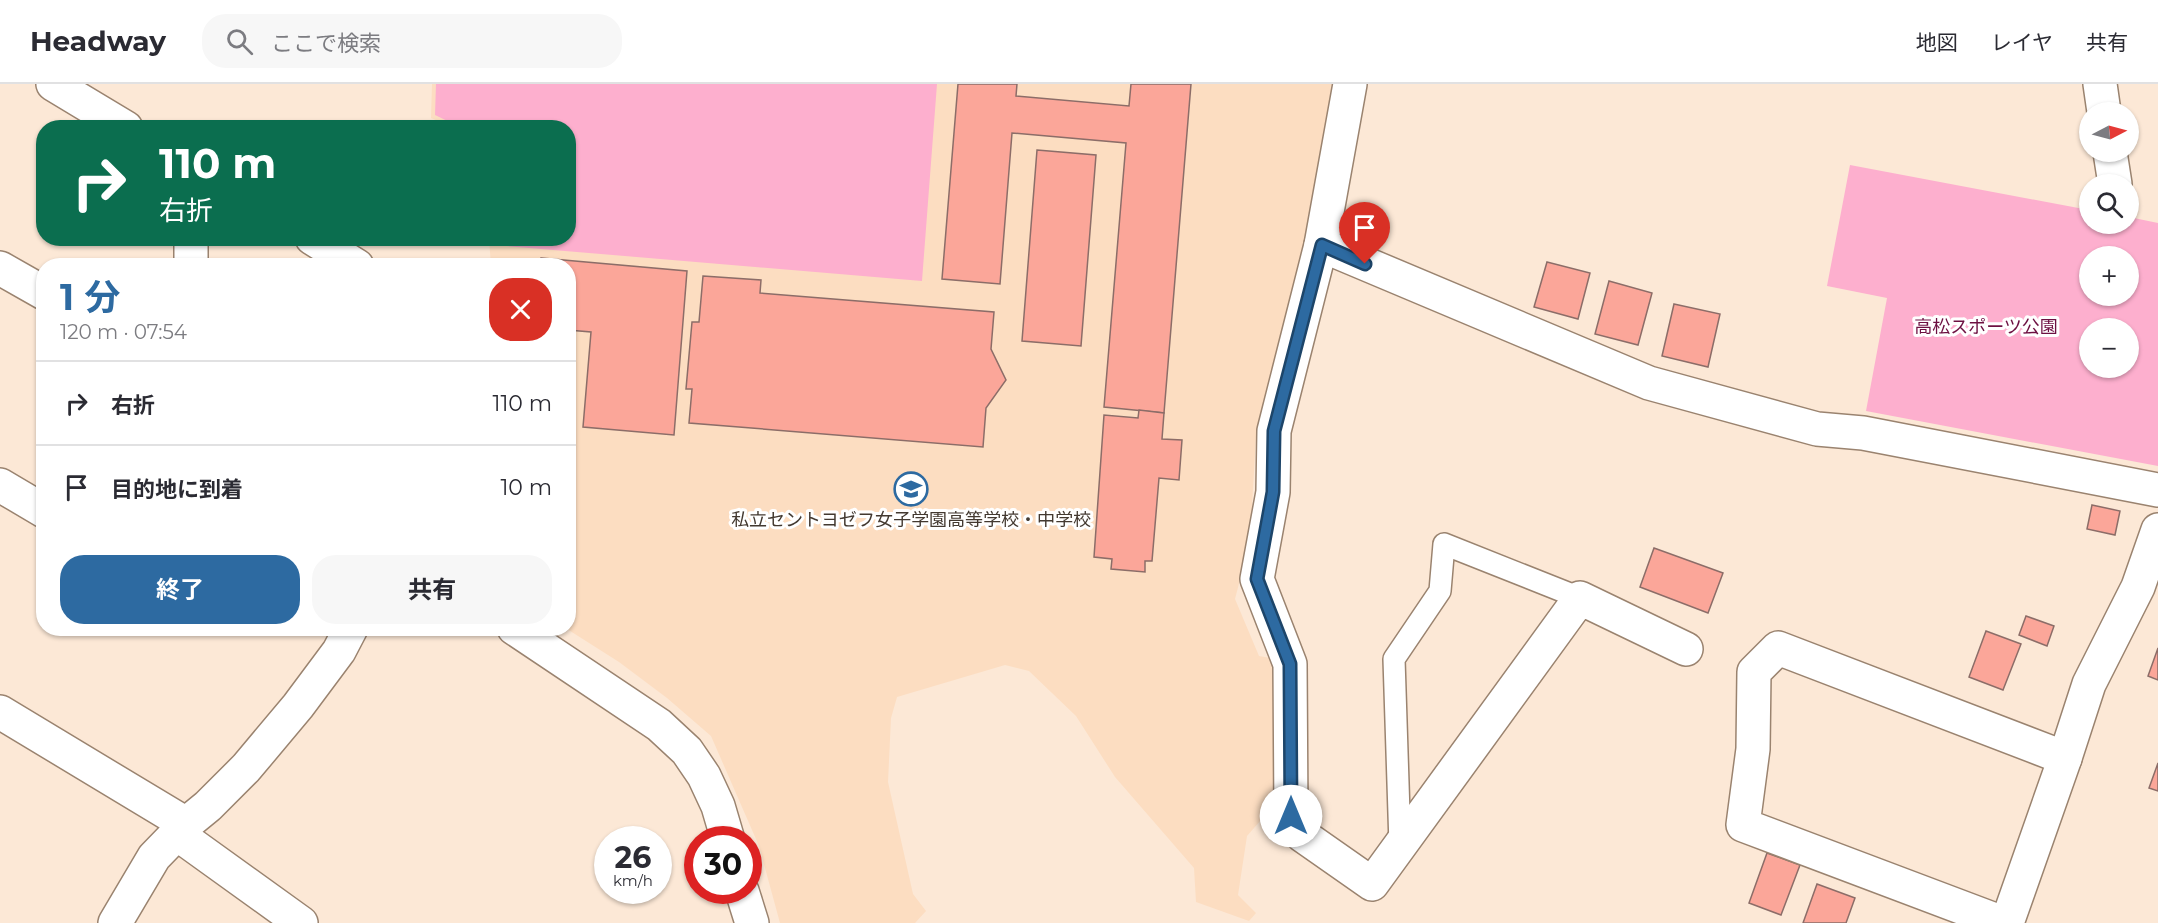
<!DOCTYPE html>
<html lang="ja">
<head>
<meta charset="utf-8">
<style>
  :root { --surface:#fff; --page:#f7f7f7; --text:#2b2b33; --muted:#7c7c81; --line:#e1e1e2; --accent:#2d6aa1 }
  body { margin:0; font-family:Montserrat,"Noto Sans JP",sans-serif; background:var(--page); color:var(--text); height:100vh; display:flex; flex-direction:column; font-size:22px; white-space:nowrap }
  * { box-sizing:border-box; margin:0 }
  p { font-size:20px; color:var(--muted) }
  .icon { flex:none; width:33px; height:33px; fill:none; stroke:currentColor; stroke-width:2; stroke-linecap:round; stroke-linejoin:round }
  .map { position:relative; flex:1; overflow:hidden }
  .panel { position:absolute; left:36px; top:174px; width:540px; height:378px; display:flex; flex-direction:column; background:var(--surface); border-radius:24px; box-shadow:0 2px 4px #0004 }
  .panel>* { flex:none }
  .guide { position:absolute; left:36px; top:36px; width:540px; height:126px; border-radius:24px; box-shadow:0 2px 4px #0004; background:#0b6e4f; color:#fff; overflow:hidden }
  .needle { width:39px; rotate:84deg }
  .tools { position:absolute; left:2079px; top:18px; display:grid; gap:12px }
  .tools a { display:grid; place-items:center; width:60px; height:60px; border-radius:50%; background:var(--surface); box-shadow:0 2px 4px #0004; font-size:30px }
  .speed { position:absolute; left:594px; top:742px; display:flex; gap:12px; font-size:30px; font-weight:700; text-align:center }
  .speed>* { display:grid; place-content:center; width:78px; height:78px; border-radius:50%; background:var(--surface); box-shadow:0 2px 4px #0004; line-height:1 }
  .speed small { font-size:15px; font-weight:400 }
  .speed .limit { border:9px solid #d22; background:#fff; color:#111 }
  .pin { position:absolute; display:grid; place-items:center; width:51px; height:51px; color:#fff; margin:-62px -26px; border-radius:50% 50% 50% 0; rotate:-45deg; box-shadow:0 0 6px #0007 }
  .pin .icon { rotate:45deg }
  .me { position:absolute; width:66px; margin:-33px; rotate:0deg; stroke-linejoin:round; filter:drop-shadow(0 0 4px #0008) }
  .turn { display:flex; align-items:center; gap:21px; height:126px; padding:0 24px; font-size:27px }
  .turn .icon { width:78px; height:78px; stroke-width:2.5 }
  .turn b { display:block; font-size:42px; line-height:51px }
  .round { display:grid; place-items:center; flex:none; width:63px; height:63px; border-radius:24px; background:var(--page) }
  .summary { display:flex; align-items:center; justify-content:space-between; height:102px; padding:0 24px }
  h1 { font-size:36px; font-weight:700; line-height:45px; color:var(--accent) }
  .action { display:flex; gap:12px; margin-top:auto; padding:12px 24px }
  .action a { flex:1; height:69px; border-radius:24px; background:var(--accent); color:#fff; font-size:24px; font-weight:700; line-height:69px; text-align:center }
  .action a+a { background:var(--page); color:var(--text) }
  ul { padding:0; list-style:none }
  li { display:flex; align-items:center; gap:18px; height:84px; padding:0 24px; border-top:2px solid var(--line) }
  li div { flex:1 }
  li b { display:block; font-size:22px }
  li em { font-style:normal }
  header { display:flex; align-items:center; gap:36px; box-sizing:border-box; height:84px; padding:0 30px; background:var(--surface); border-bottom:2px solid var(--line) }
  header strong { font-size:28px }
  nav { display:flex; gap:33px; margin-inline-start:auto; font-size:21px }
  .search { width:420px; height:54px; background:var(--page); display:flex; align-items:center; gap:15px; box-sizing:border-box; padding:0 21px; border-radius:24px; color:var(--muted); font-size:22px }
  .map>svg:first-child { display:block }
  .built { fill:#fcddc1 }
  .green { fill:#fdafce; fill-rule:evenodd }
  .building { fill:#fba699; stroke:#8c6d68; stroke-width:1.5 }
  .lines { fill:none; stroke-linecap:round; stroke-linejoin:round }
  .service-casing { stroke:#9a836f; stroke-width:24 }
  .minor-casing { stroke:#9a836f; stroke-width:36 }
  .service { stroke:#fff; stroke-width:21 }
  .minor { stroke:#fff; stroke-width:33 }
  .route-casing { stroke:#1d4569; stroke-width:15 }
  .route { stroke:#2d6aa1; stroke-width:10 }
  .labels { text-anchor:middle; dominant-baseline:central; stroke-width:6; stroke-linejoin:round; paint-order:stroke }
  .park-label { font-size:18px; fill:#6d1042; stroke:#fff }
  .poi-label { font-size:18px; fill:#433930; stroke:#fff }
</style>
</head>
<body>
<header>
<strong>Headway</strong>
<div class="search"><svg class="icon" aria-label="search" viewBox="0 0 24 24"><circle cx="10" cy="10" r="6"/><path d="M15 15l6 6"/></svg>ここで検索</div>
<nav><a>地図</a><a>レイヤ</a><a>共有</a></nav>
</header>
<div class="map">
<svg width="2158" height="839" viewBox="0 0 2158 839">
  <rect width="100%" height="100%" fill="#fce8d6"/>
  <path class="built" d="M432,0h900l-25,148 -32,134 -19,71 -6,104 -15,58 24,57 18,3 -2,145 -28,32 -9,59 18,18 -7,8 -53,-19 -2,-34 -79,-91 -39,-61 -47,-45 -24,-6 -108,32 -6,21 -3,64 25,112 13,17 -11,12h-135l-21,-77 -48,-110 -44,-38 -48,-36 -52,-33 1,-363 -77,-1 -2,-26 79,-1v-110l-116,-1 -21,-9z"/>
  <g class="green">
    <path d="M436,0h501l-15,197 -428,-36 -1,-6 75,-1v-110l-108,-1 -25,-12z"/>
    <path d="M1850,81l239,45 1,14h38l1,-7 29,6v243l-292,-55 21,-113 -60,-12zM2090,172h38v40h-38zM2090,244h38v40h-38z"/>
  </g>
  <g class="building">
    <path d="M958,0h59l-1,12 113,10 2,-22h60l-27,329 -60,-6 22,-264 -114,-10 -12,151 -58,-5z"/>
    <path d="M1037,66l59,5 -15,191 -59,-5z"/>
    <path d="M541,174l146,13 -13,164 -91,-8 8,-95 -23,-2v-64h-28z"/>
    <path d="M1547,178l43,11 -12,46 -44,-12z"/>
    <path d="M703,192l58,4 -1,13 234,19 -3,37 15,31 -20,28 -3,39 -294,-24 3,-34h-6l6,-67h7z"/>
    <path d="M1609,197l43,12 -14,52 -43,-11z"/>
    <path d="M1674,220l46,10 -12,53 -46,-11z"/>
    <path d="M1139,326l25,3 -2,26 20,1 -3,40 -20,-2 -7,83h-7v11l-34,-3 1,-10 -18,-2 10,-142 34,3z"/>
    <path d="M2092,421l28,6 -5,24 -28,-6z"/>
    <path d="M1654,464l69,25 -15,40 -68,-26z"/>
    <path d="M2026,532l28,10 -7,20 -28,-11z"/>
    <path d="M1986,547l35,13 -18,46 -34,-13z"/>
    <path d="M2158,564v32l-10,-4z"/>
    <path d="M2158,679v28l-9,-3z"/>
    <path d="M1767,769l33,12 -19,50 -32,-12z"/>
    <path d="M1817,800l38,14 -9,25h-43z"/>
  </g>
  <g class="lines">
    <g class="service-casing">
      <path id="service" d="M1400,761l-6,-186 46,-68 4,-47 136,54"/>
    </g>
    <g class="minor-casing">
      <g id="minor">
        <path d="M53,0l73,44"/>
        <path d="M1350,0l-29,161 -47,186 -1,61 -16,87 33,85 1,152 11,19 70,49 208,-286 106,51"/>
        <path d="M2100,0l4,28"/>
        <path d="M2110,68l5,32"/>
        <path d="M312,154l45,28"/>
        <path d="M1321,161l328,138 168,46 46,4 295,57"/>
        <path d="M191,182v-28"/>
        <path d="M0,184l44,25"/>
        <path d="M0,401l44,26"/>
        <path d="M514,544l145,97 28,26 17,25 14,30 10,34"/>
        <path d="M0,628l186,112"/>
        <path d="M176,749l125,90"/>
        <path d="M742,807l10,32"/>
        <path d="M115,839l39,-66 32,-33 22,-18 38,-38 52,-62 41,-55 12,-23"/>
        <path d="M2003,839l-260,-98 10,-76 1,-77 24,-24 287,110"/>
        <path d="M2007,839l58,-165 24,-74 49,-97 20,-57"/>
      </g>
    </g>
    <use href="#service" class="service"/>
    <use href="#minor" class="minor"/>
  </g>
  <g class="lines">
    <g class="route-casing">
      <path id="route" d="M1291,732l-1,-152 -33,-85 16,-87 1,-61 48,-186 43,19"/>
    </g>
    <use href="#route" class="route"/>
  </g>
  <defs>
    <g id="school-ring" transform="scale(1.725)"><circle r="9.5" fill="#fff" stroke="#2d6aa1" stroke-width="1.5"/><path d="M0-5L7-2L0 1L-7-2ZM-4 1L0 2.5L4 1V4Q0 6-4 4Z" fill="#2d6aa1"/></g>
  </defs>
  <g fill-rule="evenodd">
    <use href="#school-ring" x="911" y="405"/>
  </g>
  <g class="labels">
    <g class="park-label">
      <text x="1986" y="243">高松スポーツ公園</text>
    </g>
    <g class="poi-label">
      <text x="911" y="436">私立セントヨゼフ女子学園高等学校・中学校</text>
    </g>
  </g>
</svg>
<div class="tools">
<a><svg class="needle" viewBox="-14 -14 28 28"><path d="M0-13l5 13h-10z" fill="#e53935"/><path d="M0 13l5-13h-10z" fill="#7c7c81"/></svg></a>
<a><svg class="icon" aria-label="search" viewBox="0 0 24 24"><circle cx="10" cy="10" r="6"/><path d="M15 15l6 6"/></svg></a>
<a>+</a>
<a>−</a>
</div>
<div class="speed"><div>26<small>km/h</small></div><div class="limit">30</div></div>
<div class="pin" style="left:1365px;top:180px;background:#d93025"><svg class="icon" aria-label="arrive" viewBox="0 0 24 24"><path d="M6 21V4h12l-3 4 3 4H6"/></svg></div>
<svg class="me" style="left:1291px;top:732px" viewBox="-20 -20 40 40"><circle r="19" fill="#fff"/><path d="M0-13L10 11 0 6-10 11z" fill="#2d6aa1"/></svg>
<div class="guide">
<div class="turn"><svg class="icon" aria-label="right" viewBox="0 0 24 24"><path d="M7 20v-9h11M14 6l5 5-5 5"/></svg><div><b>110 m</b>右折</div></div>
</div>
<section class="panel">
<div class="summary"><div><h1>1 分</h1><p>120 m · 07:54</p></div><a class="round" style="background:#d93025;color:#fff"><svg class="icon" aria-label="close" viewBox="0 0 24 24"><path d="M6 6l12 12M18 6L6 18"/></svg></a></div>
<ul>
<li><svg class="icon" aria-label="right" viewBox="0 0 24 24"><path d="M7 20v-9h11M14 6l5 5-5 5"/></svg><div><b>右折</b></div><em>110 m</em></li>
<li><svg class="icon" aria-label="arrive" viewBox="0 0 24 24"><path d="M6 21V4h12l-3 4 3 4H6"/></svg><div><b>目的地に到着</b></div><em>10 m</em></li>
</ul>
<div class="action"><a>終了</a><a>共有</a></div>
</section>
</div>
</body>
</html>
